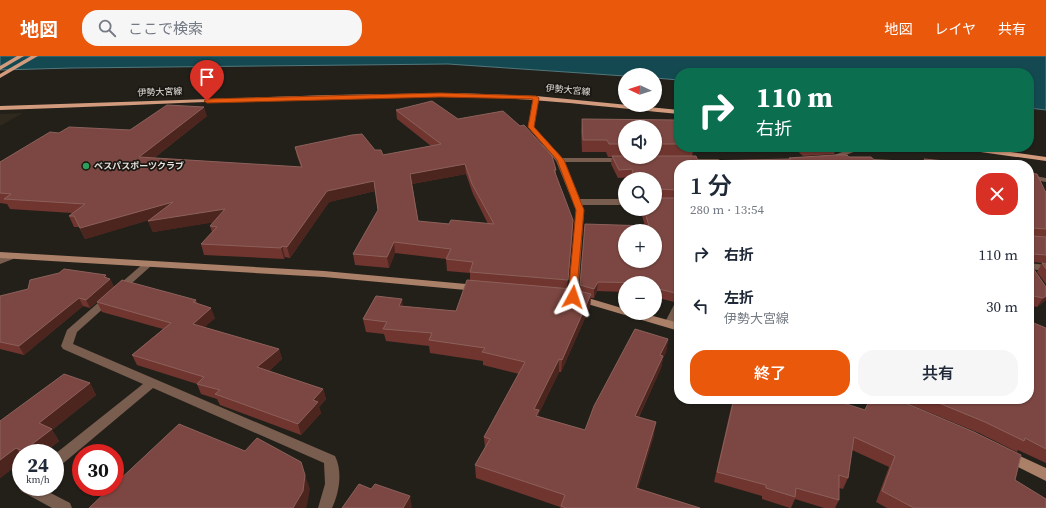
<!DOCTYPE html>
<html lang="ja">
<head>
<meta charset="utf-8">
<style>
  :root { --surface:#fff; --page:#f6f6f7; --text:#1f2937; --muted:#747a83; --accent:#ea580c }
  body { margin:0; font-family:"Source Serif 4","Noto Sans JP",serif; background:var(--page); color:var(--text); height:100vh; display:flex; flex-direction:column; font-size:15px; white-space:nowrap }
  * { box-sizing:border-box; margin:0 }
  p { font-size:13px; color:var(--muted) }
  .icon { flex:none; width:22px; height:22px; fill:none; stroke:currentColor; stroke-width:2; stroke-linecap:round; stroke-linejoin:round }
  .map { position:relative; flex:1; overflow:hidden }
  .side { position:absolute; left:674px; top:104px; width:360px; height:244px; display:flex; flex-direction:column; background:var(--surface); border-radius:16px; box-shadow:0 1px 3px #0004 }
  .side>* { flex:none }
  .banner { position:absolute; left:674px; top:12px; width:360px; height:84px; border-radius:16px; box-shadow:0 1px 3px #0004; background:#0b6e4f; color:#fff; overflow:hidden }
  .needle { width:26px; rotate:274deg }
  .controls { position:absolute; left:618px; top:12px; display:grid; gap:8px }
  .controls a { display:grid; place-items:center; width:44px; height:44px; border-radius:50%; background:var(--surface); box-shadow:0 1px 3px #0004; font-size:20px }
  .speed { position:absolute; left:12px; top:388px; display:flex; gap:8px; font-size:20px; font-weight:700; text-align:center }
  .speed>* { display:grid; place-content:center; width:52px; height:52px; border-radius:50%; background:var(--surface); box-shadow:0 1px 3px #0004; line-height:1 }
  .speed small { font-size:10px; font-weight:400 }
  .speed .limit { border:6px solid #d22; background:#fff; color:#111 }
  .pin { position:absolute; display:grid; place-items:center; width:34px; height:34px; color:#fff; margin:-41px -17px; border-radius:50% 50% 50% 0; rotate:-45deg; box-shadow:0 0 4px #0007 }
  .pin .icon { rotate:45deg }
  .me { position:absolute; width:44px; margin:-22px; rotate:5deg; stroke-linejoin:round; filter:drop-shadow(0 0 3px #0008) }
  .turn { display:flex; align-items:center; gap:14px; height:84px; padding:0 16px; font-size:18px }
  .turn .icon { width:52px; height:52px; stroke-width:2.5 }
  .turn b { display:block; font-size:28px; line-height:34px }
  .round { display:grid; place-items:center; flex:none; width:42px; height:42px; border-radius:16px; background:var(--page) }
  .overview { display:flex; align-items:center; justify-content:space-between; height:68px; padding:0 16px }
  h1 { font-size:24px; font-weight:600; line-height:30px }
  .cta { display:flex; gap:8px; margin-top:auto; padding:8px 16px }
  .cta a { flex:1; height:46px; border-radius:16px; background:var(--accent); color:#fff; font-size:16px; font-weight:600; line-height:46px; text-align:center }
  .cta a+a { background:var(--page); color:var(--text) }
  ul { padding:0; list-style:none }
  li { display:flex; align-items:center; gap:12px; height:52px; padding:0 16px }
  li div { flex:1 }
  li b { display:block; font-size:15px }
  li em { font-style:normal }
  header { display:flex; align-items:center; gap:24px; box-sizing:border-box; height:56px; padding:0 20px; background:var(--accent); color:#fff }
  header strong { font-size:19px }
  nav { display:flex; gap:22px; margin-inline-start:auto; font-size:14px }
  .search { width:280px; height:36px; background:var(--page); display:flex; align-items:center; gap:10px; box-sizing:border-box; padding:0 14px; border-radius:16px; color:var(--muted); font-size:15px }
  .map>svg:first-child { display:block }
  .built { fill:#2f281d }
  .water { fill:#144952; stroke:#52777c }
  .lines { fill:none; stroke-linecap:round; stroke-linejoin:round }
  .street { fill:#795e4f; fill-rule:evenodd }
  .secondary { fill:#ab8069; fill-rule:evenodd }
  .primary { fill:#d39b7d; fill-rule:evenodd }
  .wall { fill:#70352f; fill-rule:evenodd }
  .shaded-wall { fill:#4c251f }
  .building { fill:#7c4742; stroke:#8c605a; fill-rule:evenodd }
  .route { fill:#ea580c; stroke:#983908 }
  .leisure-dot { fill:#2e9e5b; stroke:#1a1611; stroke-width:1.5 }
  .labels { text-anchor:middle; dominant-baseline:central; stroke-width:3.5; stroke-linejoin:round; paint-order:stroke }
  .far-street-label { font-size:9px; fill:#e3e1dd; stroke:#1a1611 }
  .far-poi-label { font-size:9px; font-weight:bold; fill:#e3e1dd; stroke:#1a1611; text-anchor:start }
</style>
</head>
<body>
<header>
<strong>地図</strong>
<div class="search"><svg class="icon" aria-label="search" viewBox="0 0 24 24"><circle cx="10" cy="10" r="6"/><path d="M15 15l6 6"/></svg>ここで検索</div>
<nav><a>地図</a><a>レイヤ</a><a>共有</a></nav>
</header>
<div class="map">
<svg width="1046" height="452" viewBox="0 0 1046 452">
  <rect width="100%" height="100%" fill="#23201a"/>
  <path class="built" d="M23,57l-23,13v-12z"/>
  <path class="water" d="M0,0h1046v54l-17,-2v-35h-350v7l-24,-2v-3l-30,1 -177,-12 -376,4 -72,2z"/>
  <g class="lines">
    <g class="street">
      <path d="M536,40l3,2 -5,29 28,31h62l4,2 -4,2h-59l15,37h45v6h-43l2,5 -6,87 -5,3 -5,-3 8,-87 -20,-49 -28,-34 5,-29z"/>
      <path d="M855,91h11l-35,14h-3l-4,-2z"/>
      <path d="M859,102l83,5 4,2h-40l-44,-3h-3z"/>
      <path d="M683,103h35l4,2 -4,2h-32l-4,-2z"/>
      <path d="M1029,119l17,3v4l-17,-3z"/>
      <path d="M10,198l5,3 -2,2 -13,5v-6z"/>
      <path d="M148,205l3,1 2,2 -2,2 -74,66 -4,12 262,112c8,16 4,37 -3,52h-14l7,-24 -1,-21 -171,-75 -93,78 -5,2v-14l88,-70 -80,-35 -2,-3 6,-16 78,-68z"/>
      <path d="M1029,207l17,2v6l-17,-2z"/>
      <path d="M679,246c0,10 -1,16 -6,25h-8l-1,-3 11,-21z"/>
      <path d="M21,427v4h18l31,16 2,5h-20l-31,-17 -2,-4z"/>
    </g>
    <g class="secondary">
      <path d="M0,196l324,19 153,14 5,3 -5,3 -153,-14 -324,-19z"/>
      <path d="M578,239l47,14v4h17l37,10v8l-105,-31 -1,-2 1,-2z"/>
      <path d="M1009,395l37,17v13l-42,-21 -2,-4 2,-4z"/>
    </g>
    <g class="primary">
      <path d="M17,0h7l-24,14v-4z"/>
      <path d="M31,0h7l-38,22v-4z"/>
      <path d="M455,37l81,3 143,14v4c-75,-7 -150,-17 -225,-17 -151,-1 -303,8 -454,13v-4l332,-11z"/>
      <path d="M955,91h20l71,10v4l-87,-12z"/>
    </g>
  </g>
  <g class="wall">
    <path d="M396,54l62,9 98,51v5l17,55 -6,59 13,2 5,-67 60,2 -5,-17h15v-30h-24v-2l-13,1 -7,-14 1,-7h-4l-2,-5h-24l-1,-21 1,-12 97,1v27h15l-2,9 6,5 91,-2v-1l60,-1 -170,8v33h-23l23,103 -5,1 -19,-5v-14h-30v9l-28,-1 -3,7h-3l-1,9 -29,65h-2l-20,41 -1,3 47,14 83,-91 -2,13 -3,6 -2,10 -22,49 15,18 -16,53 62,20h-140v-1l-84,-29 -1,-13 10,-17 -1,-11 35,-63 -36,-9v-4l-53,-8 -1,-7 -43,-5 -2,-7 -18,-2 -3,-13 40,-13 53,5 14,-31v-7l-23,-2 -1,-12 -51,-6 -6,15 -34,-3 -2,-11 25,-44 -3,-19 -46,11 -39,56 -5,-1 -1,2 -80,-4 -3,-11 11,-12 -2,-6 3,-4 -60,10 -5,-11 1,-1 -64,19 -6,-12h-5l-5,-11 3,-3 -62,-4 -3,-5 -7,-1v-41l59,-29 71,-3 77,-14 -53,42 147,9 -4,-11 -2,-9 80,3 8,5 48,-9 -34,-27zM625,71h30v30h-30zM466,118l7,20 15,30h-39l-31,-3 -6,-37z"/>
    <path d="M793,91h41l2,2 -2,5 -31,2z"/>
    <path d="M924,103l50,6h-52z"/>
    <path d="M1029,117l17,19v92l-9,-12 5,-9 -9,-1v6l13,32 -9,7 -8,-2z"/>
    <path d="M110,223l4,8 82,13 1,3 18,15 -11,9 75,22 3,10 -13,12 54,18 3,10 -7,8 2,6 -20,22 -81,-30 -3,-6 -16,-5 -4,-10 -60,-19 -5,-10 31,-26 -61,-17 -5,-10 -7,6 -7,-2 -59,49 -24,-6v-53z"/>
    <path d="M1046,272v135l-28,-13 -1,2 -38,-19 -82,-34h132z"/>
    <path d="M90,327l6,12 -44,35 7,11 -15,12h-23v9l-21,16v-57z"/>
    <path d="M733,343l132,11 4,-11h27l119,81 31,28h-159l-11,-6 13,-35 -37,-17 -4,28 -5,11 -4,-1v12l-4,8h-11l-29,-9 -4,9h-1l-28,-9v-3l-48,-14z"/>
  </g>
  <g class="shaded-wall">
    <path d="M204,51l3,9 -65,51 -3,-10z"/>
    <path d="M465,108l1,10 -54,10 -2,-10z"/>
    <path d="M374,125l1,10 -46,11 -39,56 -3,-11 40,-56z"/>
    <path d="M173,146l4,10 -92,27 -5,-11z"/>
    <path d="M225,153l4,11 -76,12 -5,-11z"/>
    <path d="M573,164v10l-6,62z"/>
    <path d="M394,186l1,11 -6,15 -2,-11z"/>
    <path d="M282,190l3,11 -1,2 -3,-11z"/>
    <path d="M106,219l2,5 2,-1 4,8 -24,21 -4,-8z"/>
    <path d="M598,226l-1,9 -3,7v-9z"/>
    <path d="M679,236v9l-5,1 1,-9z"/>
    <path d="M591,238l-1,13 -29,65 1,-12z"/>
    <path d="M1046,240v4l-9,7 6,-9z"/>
    <path d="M79,242l4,8 -59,49 -5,-9z"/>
    <path d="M402,243l2,12 -5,-5z"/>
    <path d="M211,252l4,10 -18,16 -4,-10z"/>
    <path d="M668,283l-2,13 -3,6 -2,10 -28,61 2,-13 25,-61z"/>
    <path d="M279,293l3,10 -21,19 -4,-11z"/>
    <path d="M559,303v13l-20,41 -1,10 -4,-14z"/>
    <path d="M90,327l6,12 -44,35 7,11 -15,12h-20l-1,-2 16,-28z"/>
    <path d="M323,333l3,10 -7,8 2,6 -20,22 -3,-11 15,-24z"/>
    <path d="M656,366l-2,13 -20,66 2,-13z"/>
    <path d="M16,392l5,6v8l-21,16v-18z"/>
    <path d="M305,419l5,14 -3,16 -1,3h-13z"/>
    <path d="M410,440l2,12h-9z"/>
  </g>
  <g class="building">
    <path d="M432,45l26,18 45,-8 17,15 4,-1 28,31 4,14h-2l19,50 -5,60 -98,-8 3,-10 -27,-3 5,-10 -57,-7 -7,15 -34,-3 25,-44 -4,-29 -47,10 -40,56 -5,-1 -1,2 -80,-4 16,-17 -7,-1 15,-17 -77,12 25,-19 -93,26 -6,-12h-5l16,-12 -81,-5 7,-5 -11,-1v-31l50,-30 9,1 10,-6 61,3 37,-25 37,2 -65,50 163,10 -7,-20 57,-12 10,-1 13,16h6l2,5 58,-11 -45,-34zM465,108l7,20 22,40 -43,-4 -2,4 -31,-3 -8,-47z"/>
    <path d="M582,63l97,1v24h-24v-17h-30v17h-16l-2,-4h-24z"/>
    <path d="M800,91h34l2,2 -32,2z"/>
    <path d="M834,99h13l2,2h22l9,8h-201v25l-23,-1 -1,6v-16h-20l-3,-10 -13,1 -7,-14h13v1h30v-1h41l2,5 93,-2 -2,-1z"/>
    <path d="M924,103l32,3 18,3h-45z"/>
    <path d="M1029,117l8,1 8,17 1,1v37l-14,-1v8l14,1v18l-13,-1v14l13,19v9l-3,2 -14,-3z"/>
    <path d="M655,141l1,1h23v94l-4,1 -20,-5v-5l-57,-1 -4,7 -14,-4 5,-61 64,2 -5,-17h11zM625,175h30v30h-30z"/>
    <path d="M1042,207l4,1v5z"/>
    <path d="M64,213l42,6 -2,2 6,2 -24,21 -7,-2 -60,48 -19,-4v-46l28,-7 2,-9 29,-7z"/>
    <path d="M122,224l74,20 -3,2 18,6 -18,16 86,25 -22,18 66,22 -10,11 5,2 -20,22 -83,-30 5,-4 -23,-6 7,-7 -72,-22 39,-32 -74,-21z"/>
    <path d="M467,224l105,9 19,5 -29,66 -3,-1 -25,50 5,1 -3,6 49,14 9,-24 41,-77 33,10 -8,16 3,1 -28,60 21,6 -20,66 64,20h-134l-5,-2 4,-11 -90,-30 15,-26 -6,-2 41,-75 -43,-10 3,-4 -56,-8 3,-7 -49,-4 4,-7 -24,-3 13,-23 26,3 -3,7 57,5z"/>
    <path d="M1029,265l17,7v121l-21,-11 -1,3 -39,-19 -56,-23h100z"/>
    <path d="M64,318l26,9 -51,40 13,6 -29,22 -7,-3 -16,12v-39z"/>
    <path d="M734,343h97l34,11 5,-11h26l78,33 47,23 -6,25 31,19v9h-132l-32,-17 13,-35 -41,-19 -6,41 -9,-3v25l-43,-12 -1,9 -29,-9v-3l-49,-13z"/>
    <path d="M179,368l66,27 12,-13 44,24 4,13 -2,16 -10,17h-204l22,-21h4v-3z"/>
    <path d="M359,428l12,5 4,-5 35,12 -7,12h-61z"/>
  </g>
  <path class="route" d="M440,37l96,3 3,2 -5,29 30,33 20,50 -8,89h-7l-1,-2 8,-87 -19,-50 -29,-33 5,-28 -93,-2 -233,6 -3,-2 3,-2z"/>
  <circle class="leisure-dot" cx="86" cy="110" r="4"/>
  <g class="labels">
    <g class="far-street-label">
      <text transform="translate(568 34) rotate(5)">伊勢大宮線</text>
      <text transform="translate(160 36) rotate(-2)">伊勢大宮線</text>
    </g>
    <g class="far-poi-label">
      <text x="94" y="110">ベスパスポーツクラブ</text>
    </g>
  </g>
</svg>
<div class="controls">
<a><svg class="needle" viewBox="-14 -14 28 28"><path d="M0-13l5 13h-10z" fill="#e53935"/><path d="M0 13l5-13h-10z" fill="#747a83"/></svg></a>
<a><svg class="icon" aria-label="sound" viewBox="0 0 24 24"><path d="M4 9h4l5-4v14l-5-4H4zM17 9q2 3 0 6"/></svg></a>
<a><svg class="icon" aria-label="search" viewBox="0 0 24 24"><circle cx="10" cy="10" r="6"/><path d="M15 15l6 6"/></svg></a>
<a>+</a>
<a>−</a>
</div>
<div class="speed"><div>24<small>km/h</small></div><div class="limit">30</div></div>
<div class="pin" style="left:207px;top:45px;background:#d93025"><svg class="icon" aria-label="arrive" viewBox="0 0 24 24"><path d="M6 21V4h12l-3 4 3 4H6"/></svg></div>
<svg class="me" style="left:573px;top:241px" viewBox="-20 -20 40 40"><path d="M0-17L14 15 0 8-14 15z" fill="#ea580c" stroke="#fff" stroke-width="4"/></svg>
<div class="banner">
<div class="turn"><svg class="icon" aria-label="right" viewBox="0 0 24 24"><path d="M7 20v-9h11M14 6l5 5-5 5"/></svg><div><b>110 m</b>右折</div></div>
</div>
<section class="side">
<div class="overview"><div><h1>1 分</h1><p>280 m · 13:54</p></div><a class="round" style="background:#d93025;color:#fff"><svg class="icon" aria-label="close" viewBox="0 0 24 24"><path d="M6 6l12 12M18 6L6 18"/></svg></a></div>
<ul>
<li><svg class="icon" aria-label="right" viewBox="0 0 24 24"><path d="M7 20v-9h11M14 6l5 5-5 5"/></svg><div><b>右折</b></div><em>110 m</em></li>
<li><svg class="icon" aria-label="left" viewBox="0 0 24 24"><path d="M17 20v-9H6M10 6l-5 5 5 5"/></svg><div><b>左折</b><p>伊勢大宮線</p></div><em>30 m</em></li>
</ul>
<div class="cta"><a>終了</a><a>共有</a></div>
</section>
</div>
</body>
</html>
